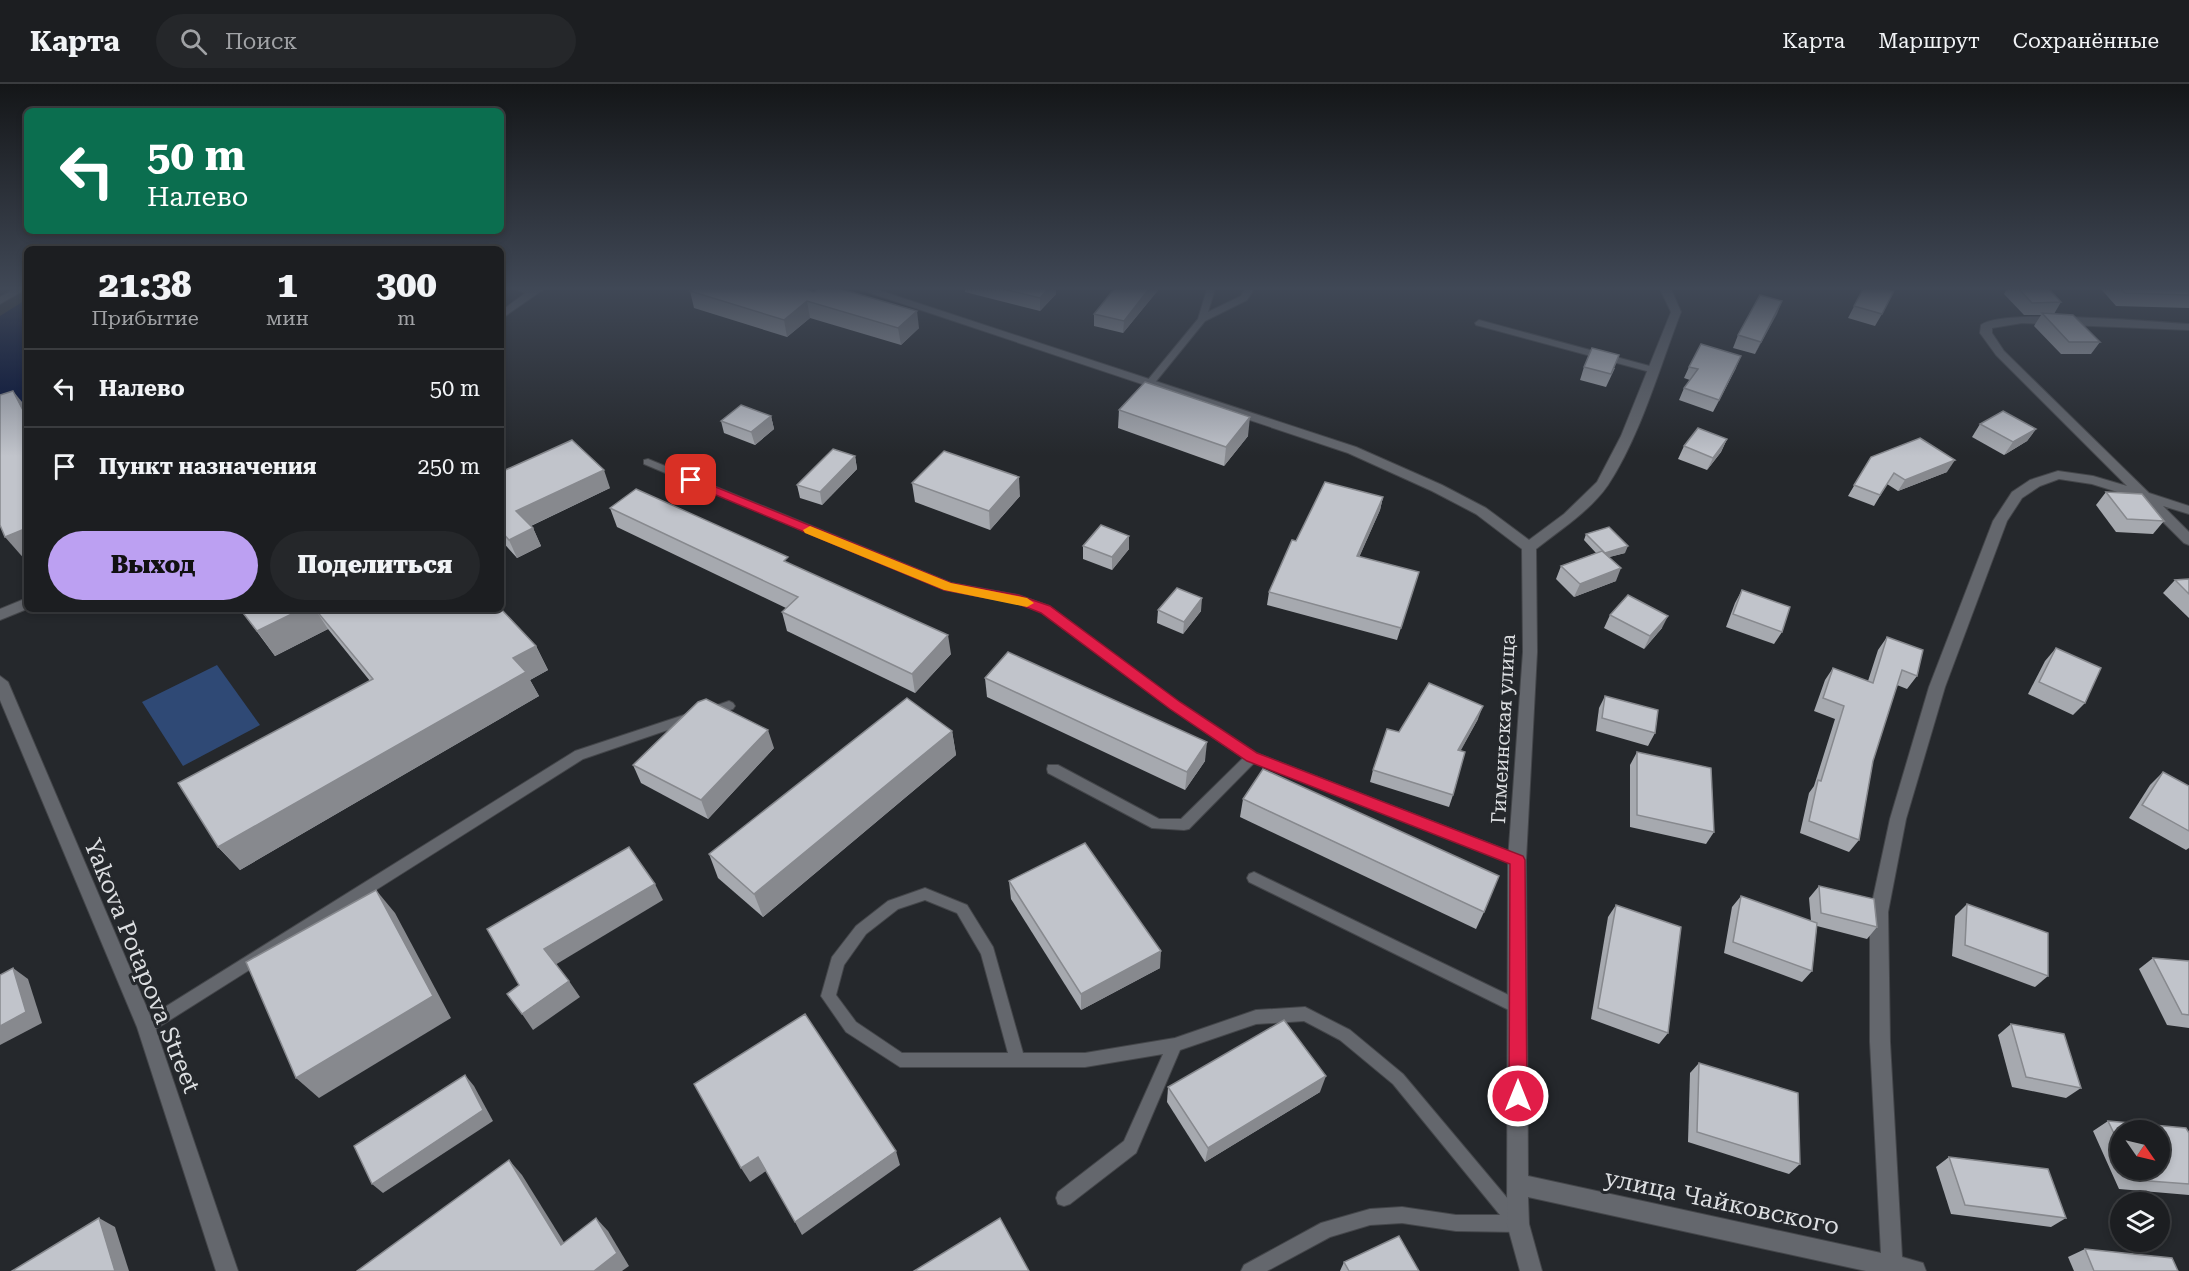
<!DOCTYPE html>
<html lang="ru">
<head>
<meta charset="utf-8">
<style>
  :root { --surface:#1c1e21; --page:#25272a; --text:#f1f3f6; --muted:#a0a2a5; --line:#3a3c3f; --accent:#bca0f2 }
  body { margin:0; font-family:"Roboto Serif",serif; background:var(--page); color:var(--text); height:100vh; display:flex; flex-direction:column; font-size:22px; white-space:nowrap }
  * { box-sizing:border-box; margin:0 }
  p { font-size:20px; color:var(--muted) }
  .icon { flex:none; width:33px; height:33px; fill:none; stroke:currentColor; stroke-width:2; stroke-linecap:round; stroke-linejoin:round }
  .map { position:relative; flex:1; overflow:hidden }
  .sheet { position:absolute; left:24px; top:162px; width:480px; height:366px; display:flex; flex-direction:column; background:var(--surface); border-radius:9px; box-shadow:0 3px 9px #0003,0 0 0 2px var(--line) }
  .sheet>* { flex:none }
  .top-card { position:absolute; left:24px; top:24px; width:480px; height:126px; border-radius:9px; box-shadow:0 3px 9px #0003,0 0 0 2px var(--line); background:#0b6e4f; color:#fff; overflow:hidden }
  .needle { width:39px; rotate:124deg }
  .tools { position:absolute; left:2110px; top:1036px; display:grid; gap:12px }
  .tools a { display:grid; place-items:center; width:60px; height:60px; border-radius:50%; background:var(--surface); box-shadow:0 3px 9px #0003,0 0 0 2px var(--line); font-size:30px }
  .pin { position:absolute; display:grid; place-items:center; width:51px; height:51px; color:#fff; margin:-26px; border-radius:12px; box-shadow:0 3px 9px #0006 }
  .me { position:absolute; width:66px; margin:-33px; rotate:0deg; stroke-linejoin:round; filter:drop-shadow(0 0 4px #0008) }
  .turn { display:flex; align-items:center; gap:21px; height:126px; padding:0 24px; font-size:27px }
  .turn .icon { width:78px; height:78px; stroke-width:2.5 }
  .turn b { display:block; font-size:42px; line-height:51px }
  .eta { display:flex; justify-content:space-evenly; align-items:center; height:102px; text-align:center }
  .eta b { font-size:36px; font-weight:800; line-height:42px }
  .primary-button { display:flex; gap:12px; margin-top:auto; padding:12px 24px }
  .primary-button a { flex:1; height:69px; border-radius:36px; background:var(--accent); color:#111; font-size:24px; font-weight:800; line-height:69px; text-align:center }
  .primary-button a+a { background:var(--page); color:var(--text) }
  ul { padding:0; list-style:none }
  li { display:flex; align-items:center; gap:18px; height:78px; padding:0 24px; border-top:2px solid var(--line) }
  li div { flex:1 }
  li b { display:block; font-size:22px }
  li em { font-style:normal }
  header { display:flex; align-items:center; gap:36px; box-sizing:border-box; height:84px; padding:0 30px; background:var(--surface); border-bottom:2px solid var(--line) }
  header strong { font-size:28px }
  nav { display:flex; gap:33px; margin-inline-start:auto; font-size:21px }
  .search { width:420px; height:54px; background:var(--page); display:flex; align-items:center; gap:15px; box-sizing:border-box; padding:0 21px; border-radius:33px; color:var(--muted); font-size:22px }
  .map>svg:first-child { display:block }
  .green { fill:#2f4975 }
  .water { fill:#000d36 }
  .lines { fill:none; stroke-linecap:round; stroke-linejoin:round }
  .service-casing { stroke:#44464a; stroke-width:2 }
  .minor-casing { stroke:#44464a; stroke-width:2 }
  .service { fill:#64676d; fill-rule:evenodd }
  .minor { fill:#64676d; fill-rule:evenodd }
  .wall { fill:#a6a9af; fill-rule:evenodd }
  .shaded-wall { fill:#87898e }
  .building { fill:#c1c4cb; stroke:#87898e; stroke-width:1.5 }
  .route { fill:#e11d48; stroke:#92132f; stroke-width:1.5 }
  .slow { fill:#f59e0b }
  .labels { text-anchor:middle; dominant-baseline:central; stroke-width:6; stroke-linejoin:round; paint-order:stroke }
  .street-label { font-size:20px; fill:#dcdee1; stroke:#25282c }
  .near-street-label { font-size:24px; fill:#dcdee1; stroke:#25282c }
</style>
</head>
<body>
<header>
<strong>Карта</strong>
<div class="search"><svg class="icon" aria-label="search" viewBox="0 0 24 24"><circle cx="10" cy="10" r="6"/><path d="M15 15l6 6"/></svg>Поиск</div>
<nav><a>Карта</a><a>Маршрут</a><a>Сохранённые</a></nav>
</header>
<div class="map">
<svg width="2189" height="1187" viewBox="0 0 2189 1187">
  <rect width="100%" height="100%" fill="#25282c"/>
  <path class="green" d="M217,581l43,60 -77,41 -41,-64z"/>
  <path class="water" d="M27,215v103l-11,6 -16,2v-94z"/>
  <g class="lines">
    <g class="service-casing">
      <g id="service">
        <path d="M15,205h11l-26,15v-7z"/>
        <path d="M514,205h15l8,4 -4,3z"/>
        <path d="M1207,205h8l-7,23 33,-16 4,-7h9l-7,11 -42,21 -52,64h-6v-4l51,-62z"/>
        <path d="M1479,236l178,48 2,2 -5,3 -178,-48 -1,-2z"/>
        <path d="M648,375l303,124 67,12 31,11 130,97 77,50 266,103 2,4 -2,4 -5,2 -5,-2 -258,-101 -65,66 -5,1 -32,-2 -104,-55 -1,-4 1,-4h10l101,54h22l62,-61 -72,-49 -130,-97 -25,-9 -71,-13 -301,-126v-4z"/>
        <path d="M729,617l4,2 2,3 -2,3 -23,8 -4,-2 -2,-3 2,-3z"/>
        <path d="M690,629l4,2 2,3 -2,3 -111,38 -432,273 -5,2 -5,-2 -3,-5 3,-5 434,-271z"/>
        <path d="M1254,788l269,130 2,5 -2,5 -5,2 -5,-2 -264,-130 -2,-4 2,-4z"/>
        <path d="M925,804l42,17 26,42 30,106h62l90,-15 81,-28 49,-3 45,23 53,44 121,144 2,6 -2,6 -6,2 -62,-1 -54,-8 -32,2 -40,12 -63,34h-26l3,-6 77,-42 49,-14 32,-2 54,8h44l-107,-131 -53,-44 -36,-19 -48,3 -76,26 -44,103 -66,51 -6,2 -6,-2 -2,-6 2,-6 66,-51 39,-87 -78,13h-185l-54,-35 -25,-36 11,-39 24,-31 32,-25zM925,816l32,13 24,41 27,99h-106l-46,-31 -20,-27 8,-30 22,-31 32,-25z"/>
      </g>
    </g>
    <g class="minor-casing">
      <g id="minor">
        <path d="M531,205h13l-43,30v-8z"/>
        <path d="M858,205h17l481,158 86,38 44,23 43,32 35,-26 33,-32 24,-46 50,-124 -11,-23h11l10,23c-21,54 -41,125 -73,173 -18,26 -48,45 -72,64l1,103 -11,208 2,316 353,77 -11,-211v-130l20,-93 39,-132 64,-166 19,-29 18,-12 28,-9 35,5 34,10 -131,-131 -16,-22 1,-8c21,-17 174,-3 208,-1v6l-167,-7 -30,5v5l12,18 145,142 40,13v8l-26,-8 26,26v13l-5,-2 -44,-44 -48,-15 -33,-5 -19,7 -18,12 -15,23 -62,166 -39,132 -18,93 2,130 12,215 21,6 3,8h-60l-338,-74 1,27 13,47h-22l-13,-47 1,-364 15,-208 -1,-103 -46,-35 -44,-23 -84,-38z"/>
        <path d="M27,514v11l-27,11v-11z"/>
        <path d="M0,592l8,6 147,345 83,244h-22l-79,-244 -137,-327z"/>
      </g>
    </g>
    <use href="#service" class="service"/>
    <use href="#minor" class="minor"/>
  </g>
  <g class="wall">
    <path d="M806,205l113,39 -18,17 -91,-27 -23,19 -93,-29 -4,-17z"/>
    <path d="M965,205h91v5l-16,17 -75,-19z"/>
    <path d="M1159,205l-36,44 -29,-7v-12z"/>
    <path d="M1863,205l19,25 -7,12 -27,-8z"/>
    <path d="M2007,205h42l12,13 -7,12 46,28 -9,12h-30l-27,-28 7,-11h-17l-20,-21z"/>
    <path d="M2101,205h88v19l-73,-2z"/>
    <path d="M1782,217l-27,53 -22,-6 5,-13z"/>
    <path d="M1584,283l31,1 -9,19 -26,-7z"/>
    <path d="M1689,283l47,1 -23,44 -34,-12 5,-12 6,-8 -6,-2z"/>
    <path d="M1119,326l129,26 -24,30 -106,-38z"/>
    <path d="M771,332l3,13 -19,16 -31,-12 -3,-12z"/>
    <path d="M1980,340l56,5 -9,12 -23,14 -32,-18z"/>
    <path d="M1727,355l-6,13 -14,18 -29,-11 6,-13z"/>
    <path d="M855,372l2,13 -35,36 -22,-7 -3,-13z"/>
    <path d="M1871,373l76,15 -49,19 -11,-7 -13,22 -26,-10z"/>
    <path d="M501,388l109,16 -79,38 2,2 8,18 -24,12 -16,-18z"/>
    <path d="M912,399l108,13 -30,34 -75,-28z"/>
    <path d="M2106,408l58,29 -11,13 -37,-2 -20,-27z"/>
    <path d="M1383,413l-3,13 -21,47 60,15 -22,68 -130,-35 2,-13 27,-51z"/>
    <path d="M610,424l179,55 162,91 -36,39 -128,-62 -5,-19 4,-4 -169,-81z"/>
    <path d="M1586,450l39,19 -16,4 7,24 -42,16 -18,-18 5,-13 35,-13 -12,-13z"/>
    <path d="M1129,452v13l-17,21 -29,-11v-13z"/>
    <path d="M2189,495v39l-26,-25 12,-13z"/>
    <path d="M1742,506l40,42 -8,12 -48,-17 9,-24z"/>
    <path d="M240,525h227l4,4 65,33 12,24 -18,10 9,16 -299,174 -22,-23 152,-166 -42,-52 -53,27z"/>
    <path d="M1158,526l43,1 -18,23 -26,-11z"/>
    <path d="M1610,531l52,13 -18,21 -40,-21z"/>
    <path d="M1887,553l30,39 -10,13 -10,-4 -24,76 -14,79 -10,12 -49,-19 9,-40 5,-7 21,-67 -21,-8 11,-31 8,-12 35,13 10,-31z"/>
    <path d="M2056,564l29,55 -12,12 -45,-21 17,-33z"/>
    <path d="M985,594l220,83 -20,29 -198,-93z"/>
    <path d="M1605,612l50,37 -7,13 -52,-15 3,-23z"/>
    <path d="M1478,635l-18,32 -7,44 -4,12 -79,-25 3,-12 26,-38z"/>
    <path d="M952,647l4,24 -193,162 -45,-39 -9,-24z"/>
    <path d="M774,664l-66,71 -67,-36 -8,-18z"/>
    <path d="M1637,668l77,80 -8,12 -76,-17v-62z"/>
    <path d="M2163,688l26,14v62l-3,2 -57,-32 21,-33z"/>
    <path d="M1243,715l241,113 -8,17 -236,-112z"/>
    <path d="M1009,797l151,87 -79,42 -70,-111z"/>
    <path d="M1819,802l58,41 -10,12 -50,-13 -5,45 -10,11 -78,-29 8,-46 9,-11 70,25 -2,-23z"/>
    <path d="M1967,820l81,72 -13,11 -83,-31 3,-40z"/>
    <path d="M1616,821l52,128 -9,11 -68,-25 17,-102z"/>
    <path d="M2153,874l36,3v67l-22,-3 -28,-56z"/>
    <path d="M2011,940l70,64 -15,10 -54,-11 -14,-52z"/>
    <path d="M1699,979l101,101 -11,10 -101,-32 2,-69z"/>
    <path d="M1168,1003l152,5 -115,70 -38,-60z"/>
    <path d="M2108,1037l81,12v62l-70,-6 -26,-58zM2121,1047l39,39h-39z"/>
    <path d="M1949,1073l117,61 -15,9 -100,-13 -15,-47z"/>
    <path d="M2085,1165l93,22h-104l-6,-14z"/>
    <path d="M1344,1178l75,9h-79z"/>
  </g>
  <g class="shaded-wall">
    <path d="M1048,205h8v5l-16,17v-13z"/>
    <path d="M1149,205h10l-36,44 1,-12z"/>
    <path d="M807,217l3,17 -23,19 -3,-17z"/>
    <path d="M1782,217l-5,13 -22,40 6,-12z"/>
    <path d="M917,227l2,17 -18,17 -3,-17z"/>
    <path d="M1741,272l-5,12 -23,44z"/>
    <path d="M13,307l14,17v10z"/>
    <path d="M771,332l3,13 -19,16 -4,-13z"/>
    <path d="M1250,333l-2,19 -24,30 2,-19z"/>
    <path d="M2036,345l-9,12 -23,14 9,-13z"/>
    <path d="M1727,355l-6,13 -14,18 6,-12z"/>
    <path d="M855,372l2,13 -35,36 -2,-13z"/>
    <path d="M1955,376l-8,12 -49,19 7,-11z"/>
    <path d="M604,386l6,18 -86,41 -8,-18z"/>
    <path d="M1019,393l1,19 -30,34 -1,-19z"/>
    <path d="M1383,413l-3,13 -26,59 3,-13z"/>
    <path d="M27,444v34l-22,-25z"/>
    <path d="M533,444l8,18 -24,12 -8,-18z"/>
    <path d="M1129,452v13l-17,21v-13z"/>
    <path d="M1628,462l-3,7 -23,6 3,-6z"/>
    <path d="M1621,484l-5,13 -42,16 6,-13z"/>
    <path d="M1202,514l-1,13 -18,23 1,-12z"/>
    <path d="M302,525h13l13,20 -53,27 -18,-25z"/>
    <path d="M1668,532l-6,12 -18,21 6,-13z"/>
    <path d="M948,551l3,19 -36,39 -3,-19z"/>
    <path d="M536,562l12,24 -18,10 9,16 -299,174 -22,-23 295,-189z"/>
    <path d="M1483,622l-5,13 -24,44 4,-13z"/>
    <path d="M768,646l6,18 -66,71 -7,-19z"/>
    <path d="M952,647l4,24 -193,162 -9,-23z"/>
    <path d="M1207,658l-2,19 -20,29 2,-18z"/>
    <path d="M655,800l8,16 -108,65 -11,-16z"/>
    <path d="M376,806l19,23 56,105 -132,80 -23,-20z"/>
    <path d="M1161,867l-1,17 -79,42v-16z"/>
    <path d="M13,884l15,11 14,44 -42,22v-19z"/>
    <path d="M569,897l11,16 -47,33 -11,-16z"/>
    <path d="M465,991l9,11 19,35 -110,72 -11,-9z"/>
    <path d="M1326,992l-6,16 -115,70 3,-14z"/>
    <path d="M896,1067l4,14 -98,70 -7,-13z"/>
    <path d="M758,1073l8,14 -16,11 -9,-14z"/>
    <path d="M509,1076l13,15 51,82 -12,-12z"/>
    <path d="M99,1134l16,9 14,44h-14z"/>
    <path d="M596,1134l12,13 21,35 -7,5h-28z"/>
  </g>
  <g class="building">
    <path d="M693,205h113l8,3 3,-3h24l76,22 -19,17 -91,-27 -23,19 -94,-29z"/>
    <path d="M1004,205h44l-8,9z"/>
    <path d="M1114,205h35l-25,32 -30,-7z"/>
    <path d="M1863,205h25l6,2 -12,23 -28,-8z"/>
    <path d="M2019,205h30l12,13 -29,1z"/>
    <path d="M2121,205h68v6l-64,-2z"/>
    <path d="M1760,211l22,6 -21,41 -23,-7z"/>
    <path d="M2042,229l31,2 27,27h-31z"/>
    <path d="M1701,260l40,12 -22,44 -35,-12 14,-19 -9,-2z"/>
    <path d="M1592,264l27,7 -8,19 -27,-7z"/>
    <path d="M1145,298l105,35 -24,30 -107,-37z"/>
    <path d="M13,307l14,27v110l-22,9 -5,-12v-130z"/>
    <path d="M741,321l30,11 -20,16 -30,-11z"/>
    <path d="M2003,327l33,18 -23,13 -33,-18z"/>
    <path d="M1698,344l29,11 -14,19 -29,-12z"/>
    <path d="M1920,354l35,22 -50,20 -11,-7 -14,22 -26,-10 17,-28z"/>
    <path d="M572,356l32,30 -88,41 17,17 -24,12 -8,-9v-59z"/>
    <path d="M833,365l22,7 -35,36 -23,-7z"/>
    <path d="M944,367l75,26 -30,34 -77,-28z"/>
    <path d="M1325,398l58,15 -26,59 62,16 -18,56 -132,-36 23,-52 4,1z"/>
    <path d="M636,405l152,68 -4,4 164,74 -36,39 -130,-62 16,-15 -188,-89z"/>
    <path d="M2106,408l36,2 22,27 -37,-2z"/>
    <path d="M1101,441l28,11 -17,21 -29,-11z"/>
    <path d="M1609,443l19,19 -23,7 -19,-19z"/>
    <path d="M1602,467l19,17 -41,16 -19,-18z"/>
    <path d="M2189,495v15l-14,-14z"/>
    <path d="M1177,504l25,10 -18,24 -26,-12z"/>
    <path d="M1742,506l48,17 -8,25 -49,-18z"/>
    <path d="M1628,511l40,21 -18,20 -40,-21z"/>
    <path d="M240,525h62l-45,22z"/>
    <path d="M315,525h152l4,4 8,-4h22l35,37 -23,12 13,14 -308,175 -40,-64 195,-104z"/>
    <path d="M1887,553l36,13 -6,26 -15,-6 -29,91 -14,79 -50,-19 9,-41 3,1 23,-75 -21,-8 10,-30 40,15z"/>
    <path d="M2056,564l45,20 -16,35 -46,-21z"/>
    <path d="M1008,568l199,90 -20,30 -202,-94z"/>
    <path d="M1429,599l54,23 -25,44 7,2 -12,43 -80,-25 14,-41 12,3z"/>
    <path d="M1605,612l53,14 -3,23 -53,-15z"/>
    <path d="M907,614l45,33 -198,163 -45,-40z"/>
    <path d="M706,615l62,31 -67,70 -68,-35 65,-63z"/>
    <path d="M1637,668l74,16 3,64 -77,-17z"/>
    <path d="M1263,685l236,107 -15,36 -241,-113z"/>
    <path d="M2163,688l26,14v45l-47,-26z"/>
    <path d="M1085,759l76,108 -80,43 -72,-113z"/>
    <path d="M629,763l26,37 -111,65 25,32 -47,33 -15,-20 12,-9 -32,-56z"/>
    <path d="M1819,802l55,13 3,28 -56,-14z"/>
    <path d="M376,806l57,106 -137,82 -50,-116z"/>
    <path d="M1741,812l76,27 -5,48 -79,-29z"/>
    <path d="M1967,820l81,29v43l-83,-31z"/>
    <path d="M1616,821l65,22 -13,106 -70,-25z"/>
    <path d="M2153,874l36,3v54l-7,-1z"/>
    <path d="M13,884l13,44 -26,14v-51z"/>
    <path d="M805,930l91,137 -101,71 -37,-65 -17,11 -47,-84z"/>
    <path d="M1284,936l42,56 -118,72 -40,-61z"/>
    <path d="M2011,940l53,10 17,54 -55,-11z"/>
    <path d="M1699,979l99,30 2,71 -103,-32z"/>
    <path d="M465,991l18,35 -111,74 -18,-38z"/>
    <path d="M2108,1037l78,7 3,5v51l-53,-4 -5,-10h29v-39h-39v17z"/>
    <path d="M1949,1073l99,12 18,49 -101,-13z"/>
    <path d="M509,1076l52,85 35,-27 21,35 -23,18h-237z"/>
    <path d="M99,1134l16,53h-103z"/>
    <path d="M1000,1134l29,53h-115z"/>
    <path d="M1399,1152l20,35h-70l-5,-9z"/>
    <path d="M2085,1165l87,9 6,13h-84z"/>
  </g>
  <linearGradient id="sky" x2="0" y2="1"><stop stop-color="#141618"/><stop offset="0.55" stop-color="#404856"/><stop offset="1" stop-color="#404856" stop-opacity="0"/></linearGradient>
  <rect width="2189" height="372" fill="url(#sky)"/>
  <path class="route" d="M691,393l260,106 67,12 32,11 130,96 77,51 266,103 2,4 2,236 -3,6 -6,2 -7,-2 -2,-6 1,-232 -263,-103 -77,-52 -129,-96 -25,-10 -72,-13 -257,-107v-5z"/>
  <path class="slow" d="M810,442l141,57 76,15 7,5 -7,4 -83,-17 -139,-57 -2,-3z"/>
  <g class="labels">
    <g class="street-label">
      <text transform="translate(1503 645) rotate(-87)">Гимеинская улица</text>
    </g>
    <g class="near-street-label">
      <text transform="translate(142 882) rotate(68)">Yakova Potapova Street</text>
      <text transform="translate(1722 1118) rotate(12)">улица Чайковского</text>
    </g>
  </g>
</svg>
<div class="tools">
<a><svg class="needle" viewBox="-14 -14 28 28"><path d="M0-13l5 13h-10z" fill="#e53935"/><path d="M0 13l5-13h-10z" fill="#a0a2a5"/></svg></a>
<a><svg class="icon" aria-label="layers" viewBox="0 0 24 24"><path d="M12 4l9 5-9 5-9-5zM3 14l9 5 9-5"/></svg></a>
</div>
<div class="pin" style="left:691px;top:396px;background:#d93025"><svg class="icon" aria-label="arrive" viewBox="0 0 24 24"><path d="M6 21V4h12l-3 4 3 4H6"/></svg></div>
<svg class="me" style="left:1518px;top:1012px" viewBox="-20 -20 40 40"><circle r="17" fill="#e11d48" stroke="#fff" stroke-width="3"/><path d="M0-11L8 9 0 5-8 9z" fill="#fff"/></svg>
<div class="top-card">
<div class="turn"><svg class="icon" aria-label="left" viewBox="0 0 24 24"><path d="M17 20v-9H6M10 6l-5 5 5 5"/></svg><div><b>50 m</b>Налево</div></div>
</div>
<section class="sheet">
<div class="eta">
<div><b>21:38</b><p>Прибытие</p></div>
<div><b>1</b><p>мин</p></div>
<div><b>300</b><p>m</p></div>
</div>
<ul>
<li><svg class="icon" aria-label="left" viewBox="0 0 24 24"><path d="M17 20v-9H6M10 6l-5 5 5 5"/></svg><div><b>Налево</b></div><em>50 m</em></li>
<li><svg class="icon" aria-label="arrive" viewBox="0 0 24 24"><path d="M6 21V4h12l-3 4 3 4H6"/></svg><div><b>Пункт назначения</b></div><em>250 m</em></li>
</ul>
<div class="primary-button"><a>Выход</a><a>Поделиться</a></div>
</section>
</div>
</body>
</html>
